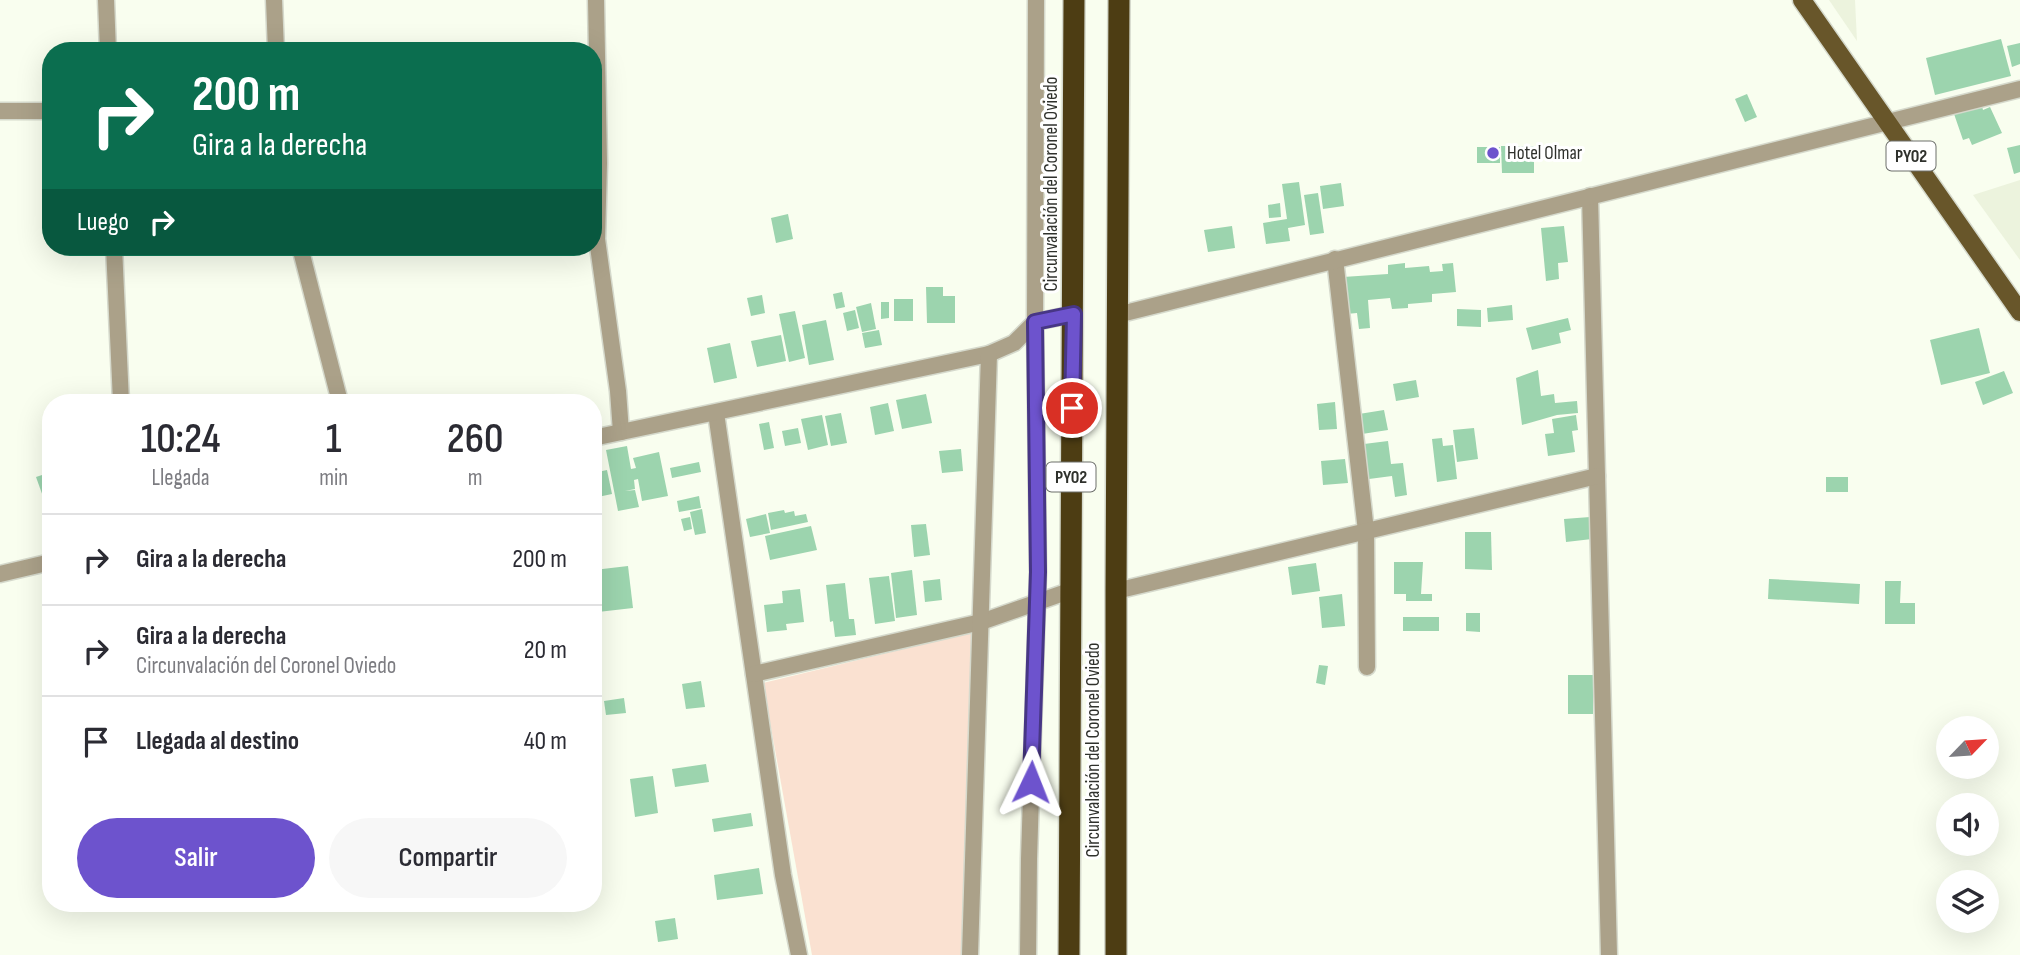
<!DOCTYPE html>
<html lang="es">
<head>
<meta charset="utf-8">
<style>
  :root { --surface:#fff; --page:#f7f7f7; --text:#2b2b33; --muted:#7c7c81; --line:#e1e1e2; --accent:#6d53cd }
  body { margin:0; font-family:"Sofia Sans Condensed",sans-serif; background:var(--page); color:var(--text); height:100vh; display:flex; flex-direction:column; font-size:26px; white-space:nowrap }
  * { box-sizing:border-box; margin:0 }
  p { font-size:23px; color:var(--muted) }
  .icon { flex:none; width:38px; height:38px; fill:none; stroke:currentColor; stroke-width:2; stroke-linecap:round; stroke-linejoin:round }
  .map { position:relative; flex:1; overflow:hidden }
  .details { position:absolute; left:42px; top:394px; width:560px; height:518px; display:flex; flex-direction:column; background:var(--surface); border-radius:28px; box-shadow:0 7px 28px #0002 }
  .details>* { flex:none }
  .hud { position:absolute; left:42px; top:42px; width:560px; height:214px; border-radius:28px; box-shadow:0 7px 28px #0002; background:#0b6e4f; color:#fff; overflow:hidden }
  .needle { width:46px; rotate:65deg }
  .buttons { position:absolute; left:1936px; top:716px; display:grid; gap:14px }
  .buttons a { display:grid; place-items:center; width:63px; height:63px; border-radius:50%; background:var(--surface); box-shadow:0 7px 28px #0002; font-size:35px }
  .pin { position:absolute; display:grid; place-items:center; width:60px; height:60px; color:#fff; margin:-30px; border:4px solid #fff; border-radius:50%; box-shadow:0 2px 7px #0007 }
  .me { position:absolute; width:77px; margin:-38px; rotate:2deg; stroke-linejoin:round; filter:drop-shadow(0 0 5px #0008) }
  .turn { display:flex; align-items:center; gap:24px; height:147px; padding:0 35px; font-size:32px }
  .turn .icon { width:91px; height:91px; stroke-width:2.5 }
  .turn b { display:block; font-size:49px; line-height:60px }
  .then { display:flex; align-items:center; height:66px; padding:0 35px; background:#0003; gap:14px; font-size:26px }
  .eta { display:flex; justify-content:space-evenly; align-items:center; height:119px; text-align:center }
  .eta b { font-size:42px; font-weight:600; line-height:49px }
  .action { display:flex; gap:14px; margin-top:auto; padding:14px 35px }
  .action a { flex:1; height:80px; border-radius:42px; background:var(--accent); color:#fff; font-size:28px; font-weight:600; line-height:80px; text-align:center }
  .action a+a { background:var(--page); color:var(--text) }
  ul { padding:0; list-style:none }
  li { display:flex; align-items:center; gap:21px; height:91px; padding:0 35px; border-top:2px solid var(--line) }
  li div { flex:1 }
  li b { display:block; font-size:26px }
  li em { font-style:normal }
  .map>svg:first-child { display:block }
  .built { fill:#ecf3dd }
  .green { fill:#fae1d1 }
  .building { fill:#9cd4ae }
  .lines { fill:none; stroke-linecap:round; stroke-linejoin:round }
  .minor-casing { stroke:#d5d9cc; stroke-width:19 }
  .major-casing { stroke:#d5d9cc; stroke-width:21 }
  .highway-casing { stroke:#d5d9cc; stroke-width:24 }
  .minor { stroke:#aba189; stroke-width:16 }
  .major { stroke:#68562a; stroke-width:18 }
  .highway { stroke:#4d3d13; stroke-width:21 }
  .route-casing { stroke:#473685; stroke-width:18 }
  .route { stroke:#6d53cd; stroke-width:12 }
  .poi-dot { fill:#6d53cd; stroke:#fff; stroke-width:2.5 }
  .labels { text-anchor:middle; dominant-baseline:central; stroke-width:6; stroke-linejoin:round; paint-order:stroke }
  .shield { fill:#fff; stroke:#6d6f6b; stroke-width:2 }
  .shield-label { font-size:18px; font-weight:bold; fill:#2f312c }
  .poi-label { font-size:19px; fill:#2f312c; stroke:#fff; text-anchor:start }
  .street-label { font-size:19px; fill:#2f312c; stroke:#fff }
</style>
</head>
<body>
<div class="map">
<svg width="2020" height="955" viewBox="0 0 2020 955">
  <rect width="100%" height="100%" fill="#f9feef"/>
  <g class="built">
    <path d="M1829,0h26l2,41z"/>
    <path d="M2020,180v80l-47,-65z"/>
  </g>
  <path class="green" d="M974,632l-11,323h-151l-49,-272z"/>
  <g class="building">
    <path d="M2001,39l10,37 -76,19 -9,-37z"/>
    <path d="M2020,43v21l-8,3 -5,-21z"/>
    <path d="M1747,94l10,23 -12,5 -10,-23z"/>
    <path d="M1981,103l2,7 7,-3 12,26 -30,12 -3,-7 -6,2 -10,-29z"/>
    <path d="M2020,145v27l-6,2 -7,-26z"/>
    <path d="M1501,146h33v27h-32z"/>
    <rect x="1477" y="147" width="23" height="16"/>
    <path d="M1299,182l6,43 -17,3 2,13 -24,3 -3,-21 24,-4 -5,-35z"/>
    <path d="M1341,183l3,23 -21,3 -3,-23z"/>
    <path d="M1318,193l6,40 -14,2 -6,-40z"/>
    <path d="M1280,203l1,14 -12,1 -1,-13z"/>
    <path d="M788,214l5,25 -17,4 -5,-25z"/>
    <path d="M1232,226l3,22 -27,4 -4,-22z"/>
    <path d="M1564,226l4,36 -10,1 1,16 -13,2 -5,-53z"/>
    <path d="M1405,263v5l24,-2 1,6 13,-1 -1,-7 11,-1 3,29 -24,2v8l-24,2v4l-16,1 -2,-11 -22,2 2,28 -11,1 -2,-16 -11,1 -3,-37 45,-3v-9z"/>
    <path d="M926,287h17v9h12v27h-28z"/>
    <path d="M842,292l3,15 -9,2 -3,-15z"/>
    <path d="M762,295l3,18 -14,3 -4,-18z"/>
    <rect x="894" y="299" width="19" height="22"/>
    <path d="M881,302h8v16l-8,1z"/>
    <path d="M871,303l5,26 -14,3 -6,-25z"/>
    <path d="M1512,305l1,15 -25,2 -1,-14z"/>
    <path d="M1457,309l24,1v17l-24,-1z"/>
    <path d="M855,310l4,18 -12,3 -4,-18z"/>
    <path d="M795,311l10,47 -16,4 -10,-48z"/>
    <path d="M1568,318l3,12 -12,3 2,10 -29,7 -6,-22z"/>
    <path d="M826,320l8,40 -25,5 -7,-40z"/>
    <path d="M1979,328l11,45 -49,12 -11,-45z"/>
    <path d="M879,330l3,15 -17,3 -3,-15z"/>
    <path d="M781,335l5,26 -29,6 -6,-26z"/>
    <path d="M730,343l7,35 -23,5 -7,-35z"/>
    <path d="M1538,370l3,26 13,-2 1,9 22,-2 1,12 -21,2 -35,10 -6,-47z"/>
    <path d="M2004,371l9,22 -30,12 -8,-23z"/>
    <path d="M1416,380l3,17 -23,4 -3,-17z"/>
    <path d="M926,394l6,29 -30,6 -6,-29z"/>
    <path d="M1335,402l2,27 -18,1 -2,-26z"/>
    <path d="M888,403l6,28 -19,4 -5,-28z"/>
    <path d="M1384,410l4,20 -26,4 -3,-20z"/>
    <path d="M841,413l6,30 -16,3 -6,-30z"/>
    <path d="M822,415l6,30 -20,5 -7,-31z"/>
    <path d="M1576,415l2,15 -6,1 3,21 -27,4 -3,-22 9,-1 -2,-14z"/>
    <path d="M769,422l5,26 -10,2 -5,-26z"/>
    <path d="M798,428l3,15 -16,3 -3,-15z"/>
    <path d="M1474,428l4,31 -21,3 -4,-32z"/>
    <path d="M1442,438l1,8 10,-1 4,34 -20,3 -5,-43z"/>
    <path d="M1388,441l3,23 12,-1 4,32 -12,2 -3,-21 -23,3 -5,-35z"/>
    <path d="M627,446l4,23 5,-1 -3,-10 26,-6 9,44 -26,5 -4,-22 -4,1 1,9 -10,2 10,-1 4,17 -21,4 -12,-61z"/>
    <path d="M961,449l2,22 -21,2 -3,-22z"/>
    <path d="M1345,459l3,24 -25,2 -2,-24z"/>
    <path d="M699,462l2,10 -29,6 -2,-10z"/>
    <path d="M607,470l5,24 -19,4v-25z"/>
    <path d="M51,472v44h-1l-14,-39z"/>
    <rect x="1826" y="477" width="22" height="15"/>
    <path d="M699,496l2,12 -22,4 -2,-11z"/>
    <path d="M702,509l4,24 -11,2 -5,-23z"/>
    <path d="M784,510l1,3 9,-2 1,5 11,-2 2,8 -37,8 -3,-17z"/>
    <path d="M766,514l4,19 -20,4 -4,-18z"/>
    <path d="M690,517l2,12 -8,2 -3,-12z"/>
    <path d="M1590,517l2,22 -26,3 -2,-23z"/>
    <path d="M926,524l4,31 -16,2 -3,-32z"/>
    <path d="M811,526l6,24 -47,10 -5,-24z"/>
    <path d="M1465,532h26l1,38 -27,-1z"/>
    <path d="M1394,562h29l-2,32h11v7h-26v-7h-12z"/>
    <path d="M1316,563l4,28 -28,4 -4,-28z"/>
    <path d="M628,566l5,42 -35,4 -4,-42z"/>
    <path d="M912,570l5,45 -21,3 -5,-45z"/>
    <path d="M889,576l6,45 -20,3 -6,-46z"/>
    <path d="M940,579l2,21 -17,2 -2,-21z"/>
    <path d="M1769,579l91,5 -1,20 -91,-5z"/>
    <path d="M1885,581h16l-1,22h15v21h-30z"/>
    <path d="M845,583l4,36h5l2,16 -21,2 -2,-16 -3,1 -4,-37z"/>
    <path d="M800,589l4,33 -18,2 1,6 -20,2 -3,-27 19,-2 -1,-12z"/>
    <path d="M1342,594l3,32 -23,2 -3,-31z"/>
    <path d="M1466,613h14v19l-14,-1z"/>
    <rect x="1403" y="617" width="36" height="14"/>
    <path d="M1319,665l9,1 -3,19 -9,-2z"/>
    <rect x="1568" y="675" width="25" height="39"/>
    <path d="M701,681l4,26 -19,2 -4,-25z"/>
    <path d="M624,698l2,15 -20,2 -2,-14z"/>
    <path d="M706,764l3,18 -34,5 -3,-18z"/>
    <path d="M653,776l5,37 -23,4 -5,-38z"/>
    <path d="M751,813l2,13 -39,6 -2,-13z"/>
    <path d="M759,868l4,26 -46,6 -3,-25z"/>
    <path d="M675,918l3,21 -20,3 -3,-21z"/>
  </g>
  <g class="lines">
    <g class="minor-casing">
      <g id="minor">
        <path d="M106,0l2,51"/>
        <path d="M274,0l2,51"/>
        <path d="M596,0l3,163 -2,76 21,152 3,41"/>
        <path d="M0,111h51"/>
        <path d="M1590,196l19,759"/>
        <path d="M114,247l7,155"/>
        <path d="M300,247l40,155"/>
        <path d="M1335,259l31,272 1,136"/>
        <path d="M1117,315l903,-226"/>
        <path d="M716,413l67,462 16,80"/>
        <path d="M593,438l396,-84 25,-11 21,-21 39,-8"/>
        <path d="M0,574l51,-12"/>
        <path d="M1116,591l481,-115"/>
        <path d="M754,674l227,-52 91,-32"/>
        <path d="M970,955l19,-601"/>
        <path d="M1028,955l1,-96 9,-287 -3,-250 1,-322"/>
      </g>
    </g>
    <g class="major-casing">
      <path id="major" d="M1802,0l218,312"/>
    </g>
    <g class="highway-casing">
      <g id="highway">
        <path d="M1069,955l5,-955"/>
        <path d="M1116,955v-364l3,-591"/>
      </g>
    </g>
    <use href="#minor" class="minor"/>
    <use href="#major" class="major"/>
    <use href="#highway" class="highway"/>
  </g>
  <g class="lines">
    <g class="route-casing">
      <path id="route" d="M1031,782l7,-210 -3,-250 39,-8 -2,94"/>
    </g>
    <use href="#route" class="route"/>
  </g>
  <circle class="poi-dot" cx="1493" cy="153" r="7"/>
  <g class="labels">
    <g class="shield">
      <rect x="1886.5" y="141.5" width="49" height="29" rx="5"/>
      <rect x="1046.5" y="462.5" width="49" height="29" rx="5"/>
    </g>
    <g class="shield-label">
      <text x="1911" y="156">PY02</text>
      <text x="1071" y="477">PY02</text>
    </g>
    <g class="poi-label">
      <text x="1507" y="153">Hotel Olmar</text>
    </g>
    <g class="street-label">
      <text transform="translate(1051 184) rotate(-90)">Circunvalación del Coronel Oviedo</text>
      <text transform="translate(1093 750) rotate(-90)">Circunvalación del Coronel Oviedo</text>
    </g>
  </g>
</svg>
<div class="buttons">
<a><svg class="needle" viewBox="-14 -14 28 28"><path d="M0-13l5 13h-10z" fill="#e53935"/><path d="M0 13l5-13h-10z" fill="#7c7c81"/></svg></a>
<a><svg class="icon" aria-label="sound" viewBox="0 0 24 24"><path d="M4 9h4l5-4v14l-5-4H4zM17 9q2 3 0 6"/></svg></a>
<a><svg class="icon" aria-label="layers" viewBox="0 0 24 24"><path d="M12 4l9 5-9 5-9-5zM3 14l9 5 9-5"/></svg></a>
</div>
<div class="pin" style="left:1072px;top:408px;background:#d93025"><svg class="icon" aria-label="arrive" viewBox="0 0 24 24"><path d="M6 21V4h12l-3 4 3 4H6"/></svg></div>
<svg class="me" style="left:1031px;top:782px" viewBox="-20 -20 40 40"><path d="M0-17L14 15 0 8-14 15z" fill="#6d53cd" stroke="#fff" stroke-width="4"/></svg>
<div class="hud">
<div class="turn"><svg class="icon" aria-label="right" viewBox="0 0 24 24"><path d="M7 20v-9h11M14 6l5 5-5 5"/></svg><div><b>200 m</b>Gira a la derecha</div></div>
<div class="then">Luego<svg class="icon" aria-label="right" viewBox="0 0 24 24"><path d="M7 20v-9h11M14 6l5 5-5 5"/></svg></div>
</div>
<section class="details">
<div class="eta">
<div><b>10:24</b><p>Llegada</p></div>
<div><b>1</b><p>min</p></div>
<div><b>260</b><p>m</p></div>
</div>
<ul>
<li><svg class="icon" aria-label="right" viewBox="0 0 24 24"><path d="M7 20v-9h11M14 6l5 5-5 5"/></svg><div><b>Gira a la derecha</b></div><em>200 m</em></li>
<li><svg class="icon" aria-label="right" viewBox="0 0 24 24"><path d="M7 20v-9h11M14 6l5 5-5 5"/></svg><div><b>Gira a la derecha</b><p>Circunvalación del Coronel Oviedo</p></div><em>20 m</em></li>
<li><svg class="icon" aria-label="arrive" viewBox="0 0 24 24"><path d="M6 21V4h12l-3 4 3 4H6"/></svg><div><b>Llegada al destino</b></div><em>40 m</em></li>
</ul>
<div class="action"><a>Salir</a><a>Compartir</a></div>
</section>
</div>
</body>
</html>
